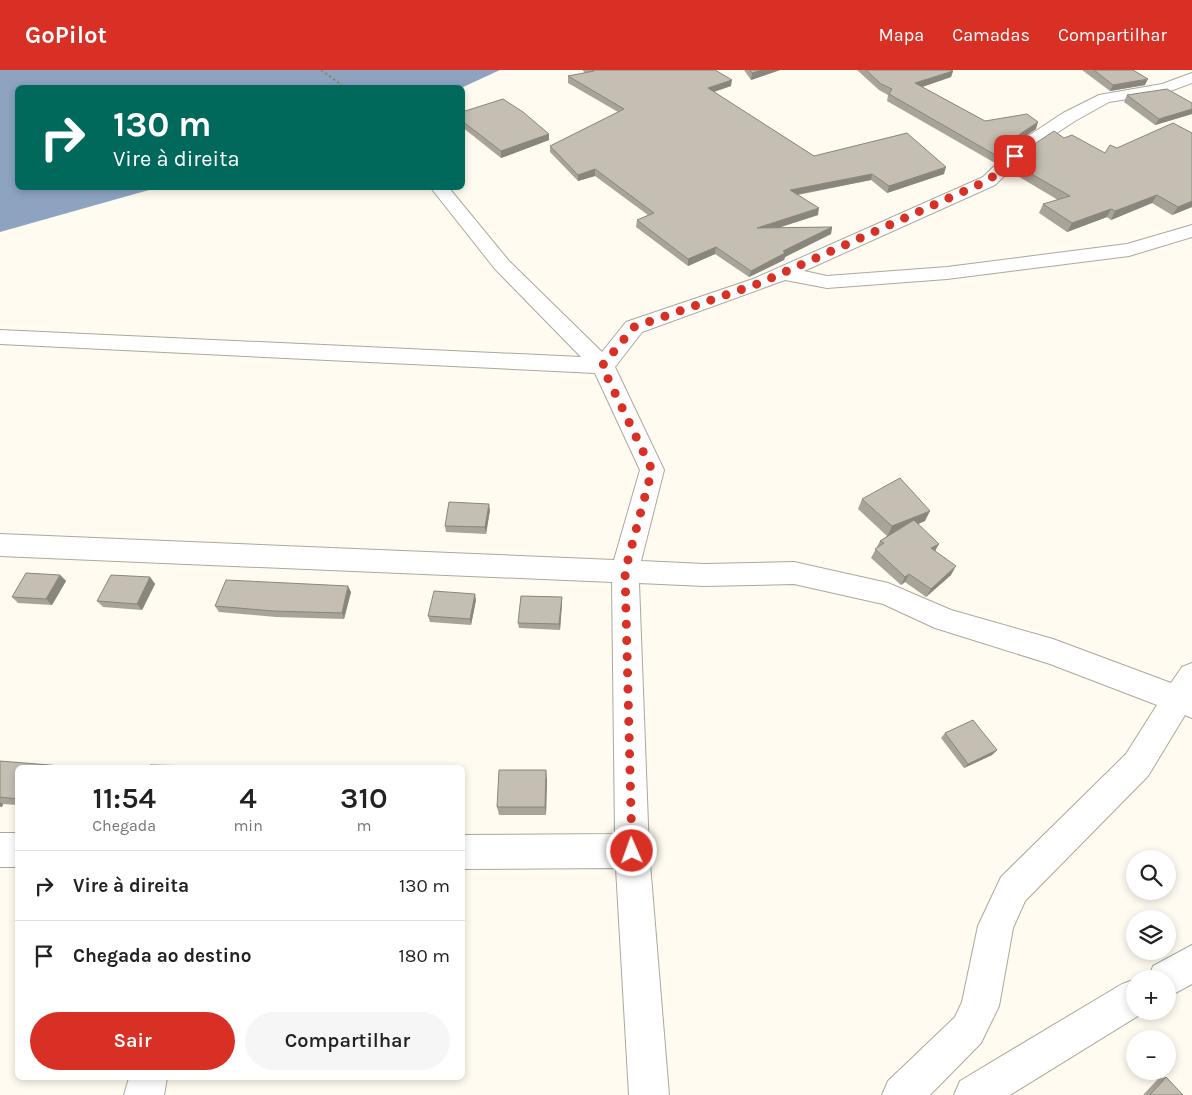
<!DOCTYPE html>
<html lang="pt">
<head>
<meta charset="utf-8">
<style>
  :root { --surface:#fff; --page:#f6f6f6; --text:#222; --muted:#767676; --line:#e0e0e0; --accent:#d93025 }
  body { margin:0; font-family:Karla,sans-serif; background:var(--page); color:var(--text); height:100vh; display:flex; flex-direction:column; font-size:19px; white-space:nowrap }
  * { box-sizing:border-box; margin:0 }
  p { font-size:16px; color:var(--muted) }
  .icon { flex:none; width:28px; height:28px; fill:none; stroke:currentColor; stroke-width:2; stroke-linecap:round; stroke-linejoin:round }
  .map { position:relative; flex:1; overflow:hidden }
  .drawer { position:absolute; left:15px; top:695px; width:450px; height:315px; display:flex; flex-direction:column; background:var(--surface); border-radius:8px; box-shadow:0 2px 8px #0003 }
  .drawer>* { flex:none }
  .hud { position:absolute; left:15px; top:15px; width:450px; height:105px; border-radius:8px; box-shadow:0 2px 8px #0003; background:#00695c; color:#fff; overflow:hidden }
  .controls { position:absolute; left:1126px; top:780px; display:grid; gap:10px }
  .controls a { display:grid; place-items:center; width:50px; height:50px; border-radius:50%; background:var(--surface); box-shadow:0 2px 8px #0003; font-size:25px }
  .pin { position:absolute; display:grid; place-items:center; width:42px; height:42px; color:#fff; margin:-21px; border-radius:10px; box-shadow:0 2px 8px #0006 }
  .me { position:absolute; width:55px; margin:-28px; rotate:358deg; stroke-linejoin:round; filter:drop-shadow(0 0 4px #0008) }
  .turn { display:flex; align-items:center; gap:18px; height:105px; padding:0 15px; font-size:22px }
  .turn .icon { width:65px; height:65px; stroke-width:2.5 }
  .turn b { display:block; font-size:35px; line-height:42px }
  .eta { display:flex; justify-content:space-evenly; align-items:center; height:85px; text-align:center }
  .eta b { font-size:30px; font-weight:600; line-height:35px }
  .button { display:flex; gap:10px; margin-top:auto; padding:10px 15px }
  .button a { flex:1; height:58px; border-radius:30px; background:var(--accent); color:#fff; font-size:20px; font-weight:600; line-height:58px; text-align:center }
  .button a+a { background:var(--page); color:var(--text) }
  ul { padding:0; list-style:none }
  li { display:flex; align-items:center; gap:15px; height:70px; padding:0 15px; border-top:1px solid var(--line) }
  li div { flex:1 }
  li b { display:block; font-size:19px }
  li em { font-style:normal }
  header { display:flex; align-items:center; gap:30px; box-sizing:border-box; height:70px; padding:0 25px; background:var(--accent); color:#fff }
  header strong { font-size:24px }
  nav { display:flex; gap:28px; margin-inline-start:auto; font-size:18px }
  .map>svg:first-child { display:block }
  .water { fill:#8da3c0 }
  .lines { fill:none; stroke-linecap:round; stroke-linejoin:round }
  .minor-casing { stroke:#aca89b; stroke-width:2 }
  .path { stroke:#88857d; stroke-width:2; stroke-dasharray:2.5 2.5; stroke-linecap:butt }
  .minor { fill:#fff; fill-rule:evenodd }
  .wall { fill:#a9a499 }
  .shaded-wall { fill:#89867d }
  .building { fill:#c4bfb2; stroke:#89867d }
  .route { stroke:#d93025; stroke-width:9; stroke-dasharray:0 16.2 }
</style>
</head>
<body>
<header>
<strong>GoPilot</strong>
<nav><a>Mapa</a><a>Camadas</a><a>Compartilhar</a></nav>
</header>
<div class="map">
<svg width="1192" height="1025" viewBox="0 0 1192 1025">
  <rect width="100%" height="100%" fill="#fffbf0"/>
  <path class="water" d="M0,0h500l-39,18h-443v100h138l-156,44z"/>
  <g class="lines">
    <g class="minor-casing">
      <g id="minor">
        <path d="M1192,3v10l-27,10 -56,9 -34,19 -44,29 -36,35 -191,86 23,5 120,-9 180,-23 65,-19v12l-63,19 -182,23 -120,9 -42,-8 -143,52 -27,35 49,103 -23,91 63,3 90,-2 94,21 63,27 102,29 118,44 11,-16 10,-4v55l-7,-3 -37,61 -123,125 -12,27 -14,78 -18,37 -51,52h-48l6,-14 67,-64 7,-15 16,-76 23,-49 125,-123 31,-49 -107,-41 -115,-36 -52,-24 -89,-20 -90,2 -65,-3 10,268 20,244h-40l-13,-227 -154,1v-34l153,-1 -3,-252 -612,-26v-22l614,26 26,-90 -45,-97 -595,-29v-14l581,27 -86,-88 -64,-81h18l60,73 93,91 24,-30 127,-43 230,-102 36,-35 44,-29 36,-18 63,-11z"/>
        <rect x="0" y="763" width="18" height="34"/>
        <path d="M1192,875v39l-24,13v-18h-20l5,-13z"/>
        <path d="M1136,909l-1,32h11l-136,84h-56l6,-14 162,-97z"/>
        <path d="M129,1008h38l-3,17h-40z"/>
      </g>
    </g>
    <path class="path" d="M321,0l25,18"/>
    <use href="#minor" class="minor"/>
  </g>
  <g class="wall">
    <path d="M582,0h133l16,16 -17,6 100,64 130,18 -57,19 -16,-13 -73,15 20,20 -40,13 54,-1 -1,7 -46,23 -1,3 -35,17 -34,-23 -27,12 -52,-39 1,-7 11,-5 -53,-39 -17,5 -28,-29v-6l68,-34 -50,-29v-7l18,-3z"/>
    <path d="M744,0h36l-29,10z"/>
    <path d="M857,0h94l2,1 -2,6 -29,10 63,34 51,8 -18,12 -23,22 -108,-62 1,-6 -9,-5z"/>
    <path d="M1082,0h51l12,15 -35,6z"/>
    <path d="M1127,25l65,8v11l-37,11 -31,-23z"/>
    <path d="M462,42l87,28 -48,18 -39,-31z"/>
    <path d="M1064,68l128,69 -20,8 -20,-12 -41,17 -4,-3 -40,15 -28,-19 4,-9 15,-4 -47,-28 3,-8z"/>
    <path d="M862,429l63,22 -7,3 33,51 -25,22 -21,-15 -4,3 -30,-27 9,-17 7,-5 -29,-27z"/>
    <path d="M490,440l-4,24 -40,-2 -1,-6z"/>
    <path d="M60,505l6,6 -14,24 -34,-2 -6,-6z"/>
    <path d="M150,507l5,7 -13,26 -39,-3 -6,-6z"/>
    <path d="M351,522l-7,27 -68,-2 -57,-5 -4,-6z"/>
    <path d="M562,527v6l-2,27 -41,-2 -1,-5z"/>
    <path d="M476,530l-5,25 -41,-3 -2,-6z"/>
    <path d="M945,663l52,17 -5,5 -28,13 -23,-30z"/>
    <path d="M0,691l61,5 2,2h-45v37l-15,-1 -1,3h-2z"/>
    <path d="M547,709l-1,36h-47l-2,-8z"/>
    <path d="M1166,1007l17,18h-40l15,-16z"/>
  </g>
  <g class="shaded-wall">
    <path d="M762,0h18l-29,10 1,-7z"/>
    <path d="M953,1l-2,6 -38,13 2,-7z"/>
    <path d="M1148,9l-3,6 -35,6 3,-6z"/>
    <path d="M732,10l-1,6 -24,8 1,-6z"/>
    <path d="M1192,39v5l-37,11 4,-6z"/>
    <path d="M1038,52l-2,7 -18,12 -23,22 2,-7 23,-22z"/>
    <path d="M549,64v6l-48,18v-7z"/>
    <path d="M946,97l-2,7 -57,19 2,-7z"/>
    <path d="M595,99v7l-17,5v-6z"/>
    <path d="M872,104l-1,6 -82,16 1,-6z"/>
    <path d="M1157,125l-5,8 -41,17 4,-9z"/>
    <path d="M1192,131v6l-20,8 6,-8z"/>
    <path d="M819,138l-1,7 -62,20 1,-7z"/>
    <path d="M1111,139l-4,8 -40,15 5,-9z"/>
    <path d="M832,157l-1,7 -46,23 -1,3 -35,17 2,-6 32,-20z"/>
    <path d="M716,177l-1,7 -27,12v-7z"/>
    <path d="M489,434l1,6 -4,24 -1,-7z"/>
    <path d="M930,441l-5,10 -38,16 5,-11z"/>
    <path d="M939,474l-5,9 -3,-5z"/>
    <path d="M956,496l-5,9 -25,22 5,-8z"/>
    <path d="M909,504l-4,8 -4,3 4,-8z"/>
    <path d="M60,505l6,6 -14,24 -6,-6z"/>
    <path d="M150,507l5,7 -13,26 -5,-6z"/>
    <path d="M348,516l3,6 -7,27 -2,-6z"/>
    <path d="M475,524l1,6 -5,25 -1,-6z"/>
    <path d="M562,527v6l-2,27 -1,-6z"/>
    <path d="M997,680l-5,5 -28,13 4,-4z"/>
    <path d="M546,700l1,9 -1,36 -1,-8z"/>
    <path d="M0,732l3,2 -1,3 -2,-1z"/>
  </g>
  <g class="building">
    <path d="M592,0h123l17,10 -24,8 106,68 93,-23 39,34 -57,19 -17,-12 -82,16 29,18 -62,20 75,-1 -49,24 2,2 -34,18 -35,-24 -28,12 -51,-39 17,-7 -59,-44 -17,6 -28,-29 74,-37 -56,-33 26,-5z"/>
    <path d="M750,0h12l-10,3z"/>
    <path d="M866,0h85l2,1 -38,12 70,38 42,-7 11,8 -18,12 -23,22 -108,-62 3,-5 -11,-5z"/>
    <path d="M1094,0h39l15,9 -35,6z"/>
    <path d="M1167,19l25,14v6l-33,10 -32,-24z"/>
    <path d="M503,29l20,13 26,22 -48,17 -39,-30v-9z"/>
    <path d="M1173,53l19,10v68l-14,6 -21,-12 -42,16 -4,-2 -39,14 -29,-19 27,-8 -56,-32 22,-21 18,-12 10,7 8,-3 33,18 5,-8 7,3z"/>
    <path d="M900,408l30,33 -38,15 -30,-27z"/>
    <path d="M449,432l40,2 -4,23 -40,-1z"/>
    <path d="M914,450l25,24 -8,4 25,18 -25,23 -22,-15 -4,3 -30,-28 9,-6 -4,-2z"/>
    <path d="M26,503l34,2 -14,24 -34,-2z"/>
    <path d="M111,505l39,2 -13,27 -40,-3z"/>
    <path d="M226,510l122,6 -6,27 -69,-2 -58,-5z"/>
    <path d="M434,521l41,3 -5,25 -42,-3z"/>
    <path d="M521,526l41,1 -3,27 -41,-1z"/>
    <path d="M973,650l24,30 -29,14 -23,-31z"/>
    <path d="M0,691l61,5 -1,2h-42v31l-18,-2z"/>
    <path d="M150,695l49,1 -1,2h-48z"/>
    <path d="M397,696l33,2h-33z"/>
    <path d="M499,700h47l-1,37h-48z"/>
    <path d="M1166,1007l17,18h-33z"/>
  </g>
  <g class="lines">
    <path class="route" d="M632,781l-7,-280 27,-101 -50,-104 32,-39 126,-44 56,-25 173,-78 26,-24"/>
  </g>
</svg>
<div class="controls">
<a><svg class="icon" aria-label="search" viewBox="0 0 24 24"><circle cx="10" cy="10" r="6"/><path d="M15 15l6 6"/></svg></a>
<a><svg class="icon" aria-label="layers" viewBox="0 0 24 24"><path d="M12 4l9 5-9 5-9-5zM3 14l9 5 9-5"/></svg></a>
<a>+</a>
<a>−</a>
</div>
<div class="pin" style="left:1015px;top:86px;background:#d93025"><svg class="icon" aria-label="arrive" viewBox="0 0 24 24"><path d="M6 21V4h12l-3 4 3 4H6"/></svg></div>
<svg class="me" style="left:632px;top:781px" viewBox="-20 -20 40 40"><circle r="17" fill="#d93025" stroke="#fff" stroke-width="3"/><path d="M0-11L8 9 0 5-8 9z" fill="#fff"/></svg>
<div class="hud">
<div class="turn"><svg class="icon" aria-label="right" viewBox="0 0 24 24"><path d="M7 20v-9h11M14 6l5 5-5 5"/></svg><div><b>130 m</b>Vire à direita</div></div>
</div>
<section class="drawer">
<div class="eta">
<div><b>11:54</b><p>Chegada</p></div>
<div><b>4</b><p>min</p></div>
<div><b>310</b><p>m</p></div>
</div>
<ul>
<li><svg class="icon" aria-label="right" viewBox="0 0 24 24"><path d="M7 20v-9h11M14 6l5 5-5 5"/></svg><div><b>Vire à direita</b></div><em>130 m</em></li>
<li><svg class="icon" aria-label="arrive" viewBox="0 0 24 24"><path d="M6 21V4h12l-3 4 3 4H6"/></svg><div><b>Chegada ao destino</b></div><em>180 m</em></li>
</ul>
<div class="button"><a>Sair</a><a>Compartilhar</a></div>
</section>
</div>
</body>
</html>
